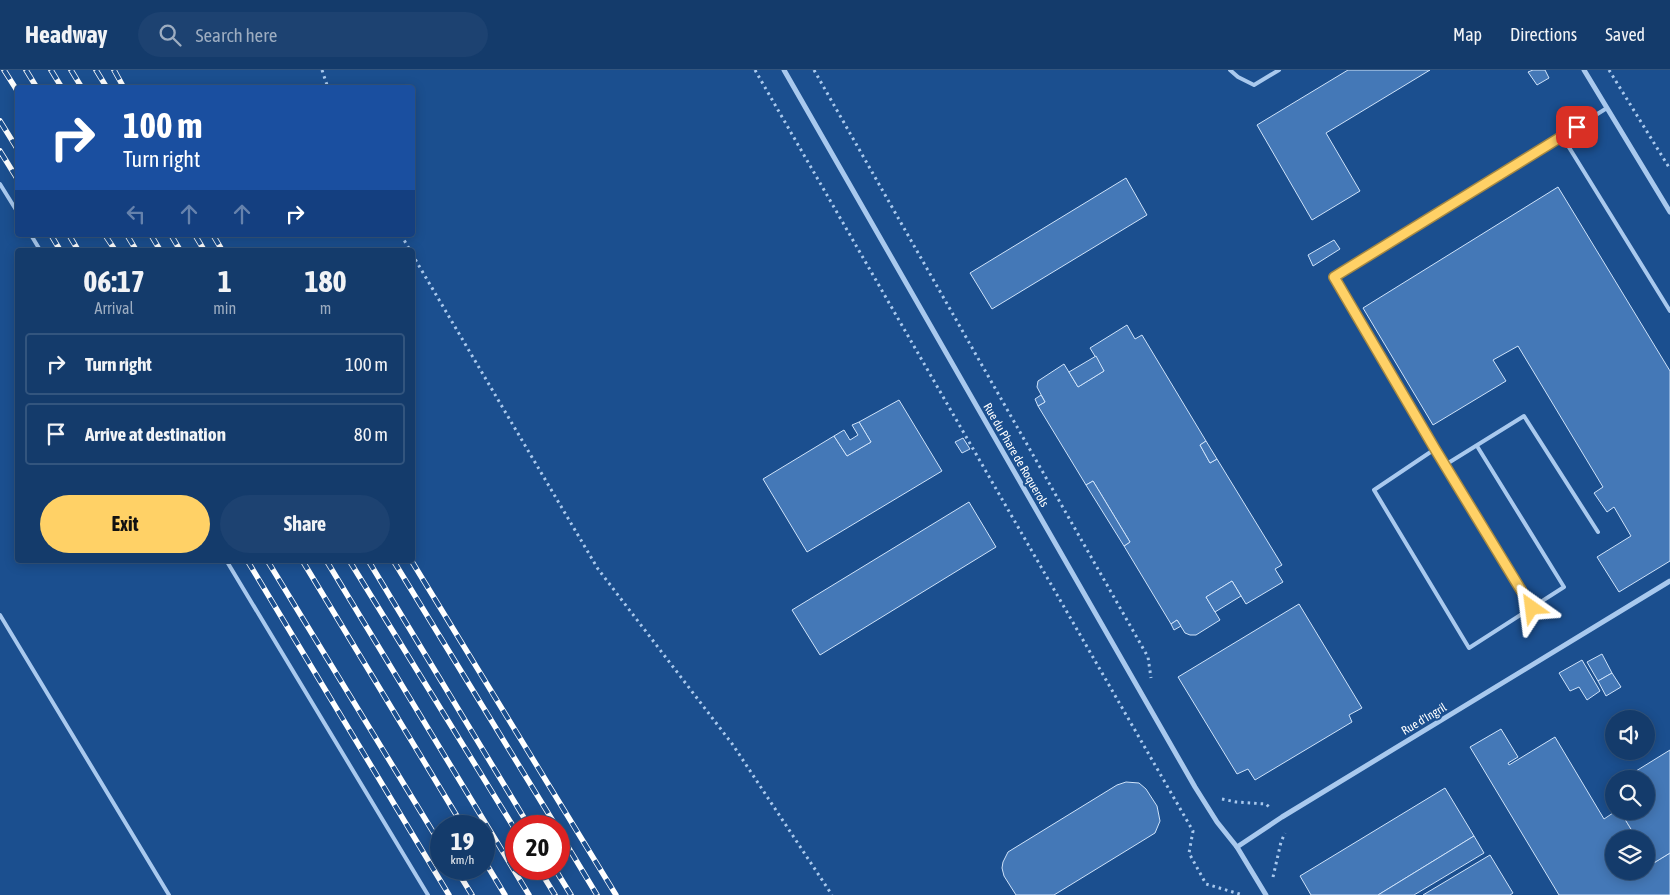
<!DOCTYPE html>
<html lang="en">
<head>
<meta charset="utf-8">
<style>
  :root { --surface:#143b6b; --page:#1d4271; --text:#f1f3f6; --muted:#9dadc1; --line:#33557e; --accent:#ffd166 }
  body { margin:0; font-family:"Asap Condensed",sans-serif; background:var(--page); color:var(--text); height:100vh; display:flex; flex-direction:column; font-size:19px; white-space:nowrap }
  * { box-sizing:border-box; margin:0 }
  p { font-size:16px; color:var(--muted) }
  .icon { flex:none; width:28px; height:28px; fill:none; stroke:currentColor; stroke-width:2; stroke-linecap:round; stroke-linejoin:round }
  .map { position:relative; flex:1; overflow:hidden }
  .sheet { position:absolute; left:15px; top:178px; width:400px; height:315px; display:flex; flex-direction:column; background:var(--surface); border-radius:5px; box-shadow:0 2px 12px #0003,0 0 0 1px var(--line) }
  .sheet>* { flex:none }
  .banner { position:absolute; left:15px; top:15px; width:400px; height:152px; border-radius:5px; box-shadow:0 2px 12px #0003,0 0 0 1px var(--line); background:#1a4fa0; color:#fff; overflow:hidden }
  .fabs { position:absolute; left:1605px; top:640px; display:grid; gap:10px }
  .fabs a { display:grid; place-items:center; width:50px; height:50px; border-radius:50%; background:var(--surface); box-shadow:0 2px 12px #0003,0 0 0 1px var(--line); font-size:25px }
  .speed { position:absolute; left:430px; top:745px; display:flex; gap:10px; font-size:25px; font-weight:700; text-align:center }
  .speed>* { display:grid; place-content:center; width:65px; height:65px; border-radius:50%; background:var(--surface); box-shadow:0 2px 12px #0003,0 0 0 1px var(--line); line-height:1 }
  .speed small { font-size:12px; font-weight:400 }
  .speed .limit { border:8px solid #d22; background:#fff; color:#111 }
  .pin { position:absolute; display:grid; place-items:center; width:42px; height:42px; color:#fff; margin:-21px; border-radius:10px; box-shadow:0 2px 8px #0006 }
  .me { position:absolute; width:55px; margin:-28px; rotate:329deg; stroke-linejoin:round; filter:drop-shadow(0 0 4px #0008) }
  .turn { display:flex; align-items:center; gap:18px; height:105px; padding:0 25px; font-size:22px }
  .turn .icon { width:65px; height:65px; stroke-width:2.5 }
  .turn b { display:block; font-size:35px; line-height:42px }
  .lanes { display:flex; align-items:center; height:48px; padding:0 25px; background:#0003; justify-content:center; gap:25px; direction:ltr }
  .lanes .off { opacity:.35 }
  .eta { display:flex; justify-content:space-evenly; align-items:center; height:85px; text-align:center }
  .eta b { font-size:30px; font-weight:700; line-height:35px }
  .action { display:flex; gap:10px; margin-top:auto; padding:10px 25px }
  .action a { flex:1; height:58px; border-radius:30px; background:var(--accent); color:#111; font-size:20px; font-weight:700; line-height:58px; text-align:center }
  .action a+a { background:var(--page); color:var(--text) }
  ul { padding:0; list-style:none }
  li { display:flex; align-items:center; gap:15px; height:62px; margin:0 10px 8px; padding:0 15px; border:2px solid var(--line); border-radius:5px }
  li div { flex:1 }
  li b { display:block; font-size:19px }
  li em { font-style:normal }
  header { display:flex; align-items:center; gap:30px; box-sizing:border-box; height:70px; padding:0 25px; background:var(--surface); border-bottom:1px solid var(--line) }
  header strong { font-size:24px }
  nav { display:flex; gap:28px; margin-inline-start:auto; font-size:18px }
  .search { width:350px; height:45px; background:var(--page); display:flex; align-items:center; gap:12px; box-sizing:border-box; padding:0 18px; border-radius:28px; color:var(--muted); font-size:19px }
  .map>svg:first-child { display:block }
  .building { fill:#4478b7; stroke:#cfe3fa }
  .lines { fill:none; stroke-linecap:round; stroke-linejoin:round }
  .path { stroke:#a9c9ee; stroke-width:3; stroke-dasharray:2.5 4; stroke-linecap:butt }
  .lane { stroke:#a9c9ee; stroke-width:4 }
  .street { stroke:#a9c9ee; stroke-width:5 }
  .rail-casing { stroke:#fff; stroke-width:5.5 }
  .rail { stroke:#1b4f8f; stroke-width:4; stroke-dasharray:11; stroke-linecap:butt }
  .route-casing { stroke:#a68842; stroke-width:12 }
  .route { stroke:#ffd166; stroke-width:9 }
  .labels { text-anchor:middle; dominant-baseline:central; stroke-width:4.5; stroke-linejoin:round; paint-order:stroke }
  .street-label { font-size:12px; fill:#fff; stroke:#1b4f8f }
</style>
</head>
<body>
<header>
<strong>Headway</strong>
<div class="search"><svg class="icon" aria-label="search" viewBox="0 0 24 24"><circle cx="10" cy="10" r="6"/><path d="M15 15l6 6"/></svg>Search here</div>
<nav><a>Map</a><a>Directions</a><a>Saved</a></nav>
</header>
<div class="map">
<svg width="1670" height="825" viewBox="0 0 1670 825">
  <rect width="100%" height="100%" fill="#1b4f8f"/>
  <g class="building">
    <path d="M1348,0h82l-104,63 34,58 -48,29 -55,-95z"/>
    <path d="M1533,0h12l4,8 -12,7 -9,-13z"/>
    <path d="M1126,108l21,37 -155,94 -22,-36z"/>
    <path d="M1558,117l112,184v190l-51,31 -22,-35 34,-21 -17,-29 -7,5 -13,-19 9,-6 -85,-141 -25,14 13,21 -73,44 -70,-117z"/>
    <path d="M1334,170l6,9 -27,17 -5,-11z"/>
    <path d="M1127,255l8,14 7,-4 64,106 -6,4 10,18 7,-4 65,106 -7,4 8,13 -37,22 -14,-23 -26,16 14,23 -24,15h-6l-5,-2 -8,-13 -6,4 -47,-78 6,-4 -37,-61 -7,4 -48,-79 7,-4 -8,-15 1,-6 26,-17 14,23 26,-16 -14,-23z"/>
    <path d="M1096,286l8,15 -26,16 -9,-15z"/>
    <path d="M1041,325l4,7 -7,4 -3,-7z"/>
    <path d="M899,330l43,71 -135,81 -44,-73 71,-43 13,20 24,-14 -12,-20z"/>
    <path d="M859,352l12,20 -24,14 -13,-20 10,-6 6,10 8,-5 -6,-10z"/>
    <path d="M963,368l7,11 -8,4 -7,-11z"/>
    <path d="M1206,371l11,18 -7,4 -10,-18z"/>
    <path d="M1093,411l37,61 -6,4 -38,-61z"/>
    <path d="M969,432l27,45 -176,108 -28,-45z"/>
    <path d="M1232,511l9,15 -26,16 -9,-15z"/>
    <path d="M1299,534l63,104 -13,7 3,7 -97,58 -7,-11 -11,5 -59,-97z"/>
    <path d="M1177,550l4,6 -7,4 -3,-6z"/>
    <path d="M1602,584l10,19 -14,8 -11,-19z"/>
    <path d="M1582,590l18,31 -13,9 -8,-13 -9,4 -11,-18z"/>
    <path d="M1612,603l9,14 -15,9 -8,-15z"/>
    <path d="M1501,659l17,28 -10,6 1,2 46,-28 49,82 12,-8h4l17,28h-23v32h32v-16l6,9 18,-11v42h-111l-89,-148z"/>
    <path d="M1670,680v103l-18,11 -6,-9v-16h-9l-17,-28h26v-32h-23z"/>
    <path d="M1126,712l13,1 7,6 11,17 3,15 -5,12 -101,62h-38l-12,-19 -2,-8 1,-6 5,-10 109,-67z"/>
    <path d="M1614,714v17l-8,-12z"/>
    <path d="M1445,718l29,48 -96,59h-67l-11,-19z"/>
    <path d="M1474,766l10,17 -70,42h-36z"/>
    <path d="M1490,785l23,38 -3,2h-87z"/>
  </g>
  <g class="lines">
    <g class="path">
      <path d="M322,0l6,18"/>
      <path d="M755,0l438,761 -4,22 17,31 37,11"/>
      <path d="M814,0l334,587 3,21"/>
      <path d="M1609,0l61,99"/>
      <path d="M401,165l9,15"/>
      <path d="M412,184l186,315 135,176 99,150"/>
      <path d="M1222,729l14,3 30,2 3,3"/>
      <path d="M1273,807l8,-35 4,-9"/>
    </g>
    <g class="lane">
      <path d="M1230,0l8,7 16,8 25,-15"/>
      <path d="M1607,38l-45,28 108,175"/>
      <path d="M1562,66l-228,141 111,188 79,-49 74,116"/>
      <path d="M0,114l18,29"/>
      <path d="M31,165l9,15"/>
      <path d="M1435,379l-61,41 95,158 95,-61 -87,-141"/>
      <path d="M1445,395l87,143"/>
      <path d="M226,490l202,335"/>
      <path d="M0,545l169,280"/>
    </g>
    <g class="street">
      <path d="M784,0l411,717 22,35 20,25"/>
      <path d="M1584,0l86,142"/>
      <path d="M1266,825l-29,-48 45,-30 388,-236"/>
    </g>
    <g class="rail-casing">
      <g id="rail">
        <path d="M4,0l14,22"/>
        <path d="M26,0l11,18"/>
        <path d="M51,0l11,18"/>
        <path d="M71,0l11,18"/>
        <path d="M96,0l11,18"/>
        <path d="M114,0l10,18"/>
        <path d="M0,51l18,29"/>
        <path d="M0,81l18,29"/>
        <path d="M51,165l9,15"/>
        <path d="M69,165l9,15"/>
        <path d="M105,165l10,15"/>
        <path d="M127,165l9,15"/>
        <path d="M151,165l9,15"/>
        <path d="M171,165l9,15"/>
        <path d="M195,165l9,15"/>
        <path d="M213,165l9,15"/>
        <path d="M247,490l202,335"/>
        <path d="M267,490l174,285"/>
        <path d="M302,490l161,266"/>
        <path d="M326,490l203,335"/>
        <path d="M349,490l167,271"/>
        <path d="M368,490l161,266"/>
        <path d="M393,490l163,266"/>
        <path d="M411,490l205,335"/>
        <path d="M559,762l38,63"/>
        <path d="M484,790l21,35"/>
        <path d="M456,799l16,26"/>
        <path d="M539,799l16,26"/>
        <path d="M555,799l16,26"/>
      </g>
    </g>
    <use href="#rail" class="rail"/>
  </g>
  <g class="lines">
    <g class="route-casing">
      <path id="route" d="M1532,538l-97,-159 -101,-172 243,-150"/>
    </g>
    <use href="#route" class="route"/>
  </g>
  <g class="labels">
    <g class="street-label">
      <text transform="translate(1016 385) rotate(60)">Rue du Phare de Roquerols</text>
      <text transform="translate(1424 649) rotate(-31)">Rue d'Ingril</text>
    </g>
  </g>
</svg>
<div class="fabs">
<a><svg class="icon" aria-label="sound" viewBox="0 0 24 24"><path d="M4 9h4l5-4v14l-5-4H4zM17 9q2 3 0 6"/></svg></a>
<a><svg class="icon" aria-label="search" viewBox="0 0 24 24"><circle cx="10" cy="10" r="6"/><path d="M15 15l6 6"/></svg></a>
<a><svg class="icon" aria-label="layers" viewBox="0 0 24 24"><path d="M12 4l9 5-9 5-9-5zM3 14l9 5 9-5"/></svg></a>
</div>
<div class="speed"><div>19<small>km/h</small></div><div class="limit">20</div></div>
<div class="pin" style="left:1577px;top:57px;background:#d93025"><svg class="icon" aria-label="arrive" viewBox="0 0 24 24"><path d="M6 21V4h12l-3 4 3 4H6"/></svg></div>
<svg class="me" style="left:1532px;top:538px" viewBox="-20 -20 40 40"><path d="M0-17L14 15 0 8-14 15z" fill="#ffd166" stroke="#fff" stroke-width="4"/></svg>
<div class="banner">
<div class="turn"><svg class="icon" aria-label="right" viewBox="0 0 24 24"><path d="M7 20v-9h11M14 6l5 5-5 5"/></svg><div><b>100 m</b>Turn right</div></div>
<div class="lanes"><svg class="icon off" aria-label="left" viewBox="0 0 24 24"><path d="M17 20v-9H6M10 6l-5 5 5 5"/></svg><svg class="icon off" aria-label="ahead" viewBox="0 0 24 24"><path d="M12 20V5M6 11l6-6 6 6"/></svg><svg class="icon off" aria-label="ahead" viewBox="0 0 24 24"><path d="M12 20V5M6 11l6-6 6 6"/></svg><svg class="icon" aria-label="right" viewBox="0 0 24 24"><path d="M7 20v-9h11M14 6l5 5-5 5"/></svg></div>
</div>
<section class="sheet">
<div class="eta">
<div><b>06:17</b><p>Arrival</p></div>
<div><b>1</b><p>min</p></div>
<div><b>180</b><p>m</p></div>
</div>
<ul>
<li><svg class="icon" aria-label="right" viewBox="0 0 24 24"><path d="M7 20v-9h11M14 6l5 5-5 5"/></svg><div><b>Turn right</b></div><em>100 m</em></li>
<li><svg class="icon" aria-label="arrive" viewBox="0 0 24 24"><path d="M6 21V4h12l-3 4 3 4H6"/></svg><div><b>Arrive at destination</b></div><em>80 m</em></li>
</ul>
<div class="action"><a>Exit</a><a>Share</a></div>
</section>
</div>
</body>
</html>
